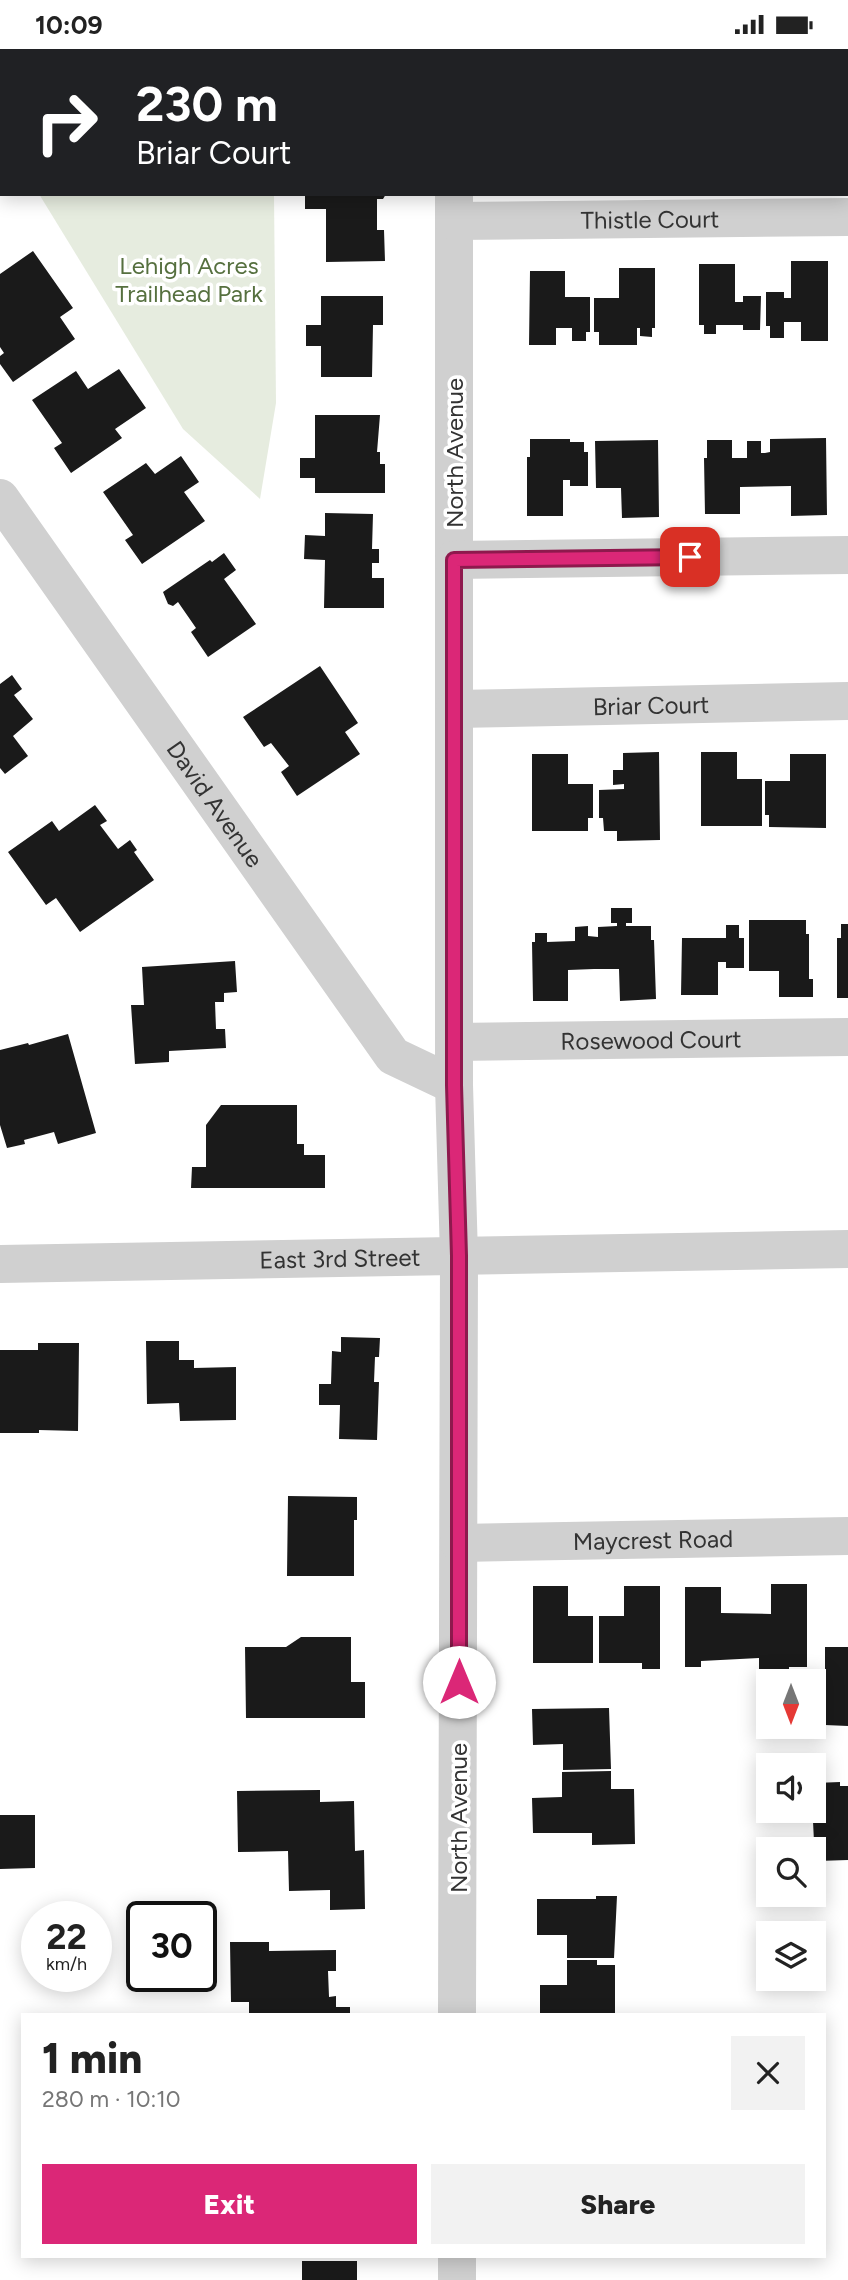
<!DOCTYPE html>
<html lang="en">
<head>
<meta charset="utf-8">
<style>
  :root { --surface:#fff; --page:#f2f2f2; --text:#222; --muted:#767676; --accent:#db2777 }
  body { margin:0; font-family:Figtree,sans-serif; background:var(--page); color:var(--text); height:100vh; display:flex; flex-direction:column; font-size:26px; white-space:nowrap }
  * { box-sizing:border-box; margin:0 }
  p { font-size:23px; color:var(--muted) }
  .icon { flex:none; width:38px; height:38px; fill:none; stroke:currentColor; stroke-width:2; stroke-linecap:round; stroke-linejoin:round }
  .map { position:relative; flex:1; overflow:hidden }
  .drawer { position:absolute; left:21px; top:1964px; width:805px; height:245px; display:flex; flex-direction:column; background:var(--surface); border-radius:0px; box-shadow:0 4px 18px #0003 }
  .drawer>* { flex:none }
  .banner { position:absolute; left:0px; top:0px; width:849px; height:147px; box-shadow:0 4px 18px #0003; background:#202124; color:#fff; overflow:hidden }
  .needle { width:46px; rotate:180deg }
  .controls { position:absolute; left:756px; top:1620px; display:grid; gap:14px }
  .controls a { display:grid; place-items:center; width:70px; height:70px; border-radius:0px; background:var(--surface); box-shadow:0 4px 18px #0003; font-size:35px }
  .speed { position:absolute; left:21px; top:1852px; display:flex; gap:14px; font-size:35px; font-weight:700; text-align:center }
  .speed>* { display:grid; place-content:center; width:91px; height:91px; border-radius:50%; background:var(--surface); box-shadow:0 4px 18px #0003; line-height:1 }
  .speed small { font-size:18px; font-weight:400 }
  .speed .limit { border:4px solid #111; border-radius:10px; background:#fff; color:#111 }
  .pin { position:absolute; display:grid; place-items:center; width:60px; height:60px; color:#fff; margin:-30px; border-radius:14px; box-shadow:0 4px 10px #0006 }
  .me { position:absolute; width:77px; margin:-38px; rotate:0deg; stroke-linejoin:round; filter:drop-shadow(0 0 5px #0008) }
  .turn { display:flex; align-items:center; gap:24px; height:147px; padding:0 21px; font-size:32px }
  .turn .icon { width:91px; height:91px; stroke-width:2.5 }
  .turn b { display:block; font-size:49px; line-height:60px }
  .round { display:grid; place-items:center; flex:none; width:74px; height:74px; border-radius:0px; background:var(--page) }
  .head { display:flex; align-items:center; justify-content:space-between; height:119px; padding:0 21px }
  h1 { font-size:42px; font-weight:800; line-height:52px }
  .cta { display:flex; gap:14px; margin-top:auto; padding:14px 21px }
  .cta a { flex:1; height:80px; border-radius:0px; background:var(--accent); color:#fff; font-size:28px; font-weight:800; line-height:80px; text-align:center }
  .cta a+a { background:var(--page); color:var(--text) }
  .status { display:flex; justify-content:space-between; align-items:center; height:49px; padding:0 35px; background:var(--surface); direction:ltr }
  .status svg { height:19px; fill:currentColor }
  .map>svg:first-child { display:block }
  .green { fill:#e6ecdf }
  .building { fill:#1a1a1a }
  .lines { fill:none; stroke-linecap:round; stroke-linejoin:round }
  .minor { stroke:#d0d0d0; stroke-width:38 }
  .route-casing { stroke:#8e194d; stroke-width:18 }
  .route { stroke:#db2777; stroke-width:12 }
  .labels { text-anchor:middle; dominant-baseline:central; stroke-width:7; stroke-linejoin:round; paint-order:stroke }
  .street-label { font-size:24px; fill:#333; stroke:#fff }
  .park-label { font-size:24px; fill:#56703f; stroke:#fff }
</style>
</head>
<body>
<div class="status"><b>10:09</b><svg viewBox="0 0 49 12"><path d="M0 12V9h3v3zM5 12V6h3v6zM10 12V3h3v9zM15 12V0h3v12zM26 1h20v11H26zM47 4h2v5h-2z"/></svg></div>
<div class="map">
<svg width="848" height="2231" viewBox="0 0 848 2231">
  <rect width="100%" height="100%" fill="#fff"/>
  <g class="green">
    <path d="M0,0h273v2h-271v83z"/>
    <path d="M39,145h235l2,209 -16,96 -77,-70z"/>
  </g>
  <g class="building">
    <path d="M305,145h81l-3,5h-6v31h7l1,31 -59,1v-53h-21z"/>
    <path d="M33,202l40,57 -13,9 15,22 -62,43 -13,-18v-8l4,-3 -4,-6v-73z"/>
    <path d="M791,212h37v80h-27v-19h-17v16h-14v-12h-4v-34h18v6h7z"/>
    <path d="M699,215h36v38h8v-6h18l-1,34h-17v-5h-27v9h-12v-9h-5z"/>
    <path d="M619,219h36v60h-3v9l-12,-1v-8h-3v17h-38v-13h-5v-34h25z"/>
    <path d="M530,222h35v26h25v35h-4v9h-14v-13h-16v17h-27z"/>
    <path d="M321,247h62v29h-10l-1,52h-51v-31h-15v-21h15z"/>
    <path d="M119,320l27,39 -31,21 7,9 -51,35 -17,-25 8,-5 -30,-43 44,-29 12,18z"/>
    <path d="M315,366h65l-3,37h3v12h5v29h-70v-15h-15v-20h15z"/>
    <path d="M826,389l1,77 -36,1v-30l-51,1v27h-35l-1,-56h3v-18h25v18h15v-17h14v12h4l5,-1v-13z"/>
    <path d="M530,390h40v3h14v10h4v34h-18v-6h-7v36h-36v-59h3z"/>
    <path d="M658,391l1,77 -37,1 -1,-30h-25l-1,-47z"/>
    <path d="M181,407l18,26 -15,10 21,29 -63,43 -17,-24 8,-5 -30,-43 43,-29 9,11z"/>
    <path d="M325,464l48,1 -1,35h7v14h-7v15h12v30h-60l1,-48 -21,-1 1,-24 20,1z"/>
    <path d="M224,504l12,17 -12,9 32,45 -48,33 -17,-25 5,-4 -18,-26 -5,4 -5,-2 -5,-12 47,-32 2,2z"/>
    <path d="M320,617l38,57 -13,9 15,22 -63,42 -16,-24 8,-6 -18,-23 -7,4 -21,-30z"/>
    <path d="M12,626l10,14 -8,6 19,24 -20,17 15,20 -23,18 -5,-6v-84z"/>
    <path d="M659,703l1,88 -43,1v-10h-13l-1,-13h-4v-28l25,-1v-5l-11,1v-15h10v-17z"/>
    <path d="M701,703h36v27h25v47h-61z"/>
    <path d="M532,705h36v30h25v34h-5v13h-56z"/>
    <path d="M790,705h36v74l-57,-1v-12h-4v-34h25z"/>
    <path d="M95,756l12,16 -7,4 18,24 12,-9 7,10 -3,2 20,28 -74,52 -24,-34 -10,7 -38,-53 44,-31 7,10z"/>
    <path d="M611,859h21v15h-6v3h25v14h3l2,59 -36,2 -1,-32h-25l-26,1v31h-35l-1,-59h3v-9h12v9l28,-1v-14l13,-1v10l10,1v-10l19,-1v-3h-6z"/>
    <path d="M749,871h57v14h3v45h4v18h-34v-26h-30z"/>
    <path d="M841,875h7v74h-11v-60h4z"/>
    <path d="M726,876h13v13h5v30h-18v-6h-8v33h-37l1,-57h44z"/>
    <path d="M235,912l2,31 -13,1v9h-9l1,27h9l1,19 -57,3v11l-34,2 -4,-59h13l-2,-38z"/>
    <path d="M68,985l28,99 -38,11 -4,-12 -30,8 1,4 -18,4 -7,-23v-75l28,-7 1,2z"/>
    <path d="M221,1056h76v39h7v11h21v33h-134l1,-21h14v-42z"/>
    <path d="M341,1288l39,1 -1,19h-4l-1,25h5l-2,58 -38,-1 1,-34h-21v-21h12l1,-33 9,1z"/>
    <path d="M146,1292h33v19h15v8l42,-1v53l-56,1 -1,-18 -32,1z"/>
    <path d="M38,1294h41l-1,88 -39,-1v3h-39v-83h38z"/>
    <path d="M288,1447l69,1v23h-3v56h-67z"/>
    <path d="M771,1535h36v83h-18v8h-30v-17l-58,3v6h-16v-80h36v26l50,1z"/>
    <path d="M533,1537h35v30h25v47h-60z"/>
    <path d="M624,1537h36v83h-18v-6h-43v-47h25z"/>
    <path d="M301,1588h50v45h14v36h-119l-1,-71h41z"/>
    <path d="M825,1598h23v79l-23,-1z"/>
    <path d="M609,1659l2,61 -48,1v-26l-30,1 -1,-36z"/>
    <path d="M611,1722v18h23l1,55 -43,1v-12h-59l-1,-35 30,-1v-25z"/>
    <path d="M840,1733v4h8v74l-31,1v-19h-3l-1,-21h3l-1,-38z"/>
    <path d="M320,1741v12l34,-1 1,50 9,-1 1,59 -35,1v-20l-41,1 -1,-40 -50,1 -1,-61z"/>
    <path d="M0,1766h35v53l-35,1z"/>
    <path d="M596,1847h21l-3,62h-47v-23h-30v-36h59z"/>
    <path d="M230,1893h39v9l67,-1v21h-8l1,26 7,-1v11h14v7h-101v-12h-18z"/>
    <path d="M567,1911h30v5h18v49h-75v-29h27z"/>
    <rect x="302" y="2212" width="55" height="19"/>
  </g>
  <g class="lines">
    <g class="minor">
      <path d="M453,0v2"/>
      <path d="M847,14h1"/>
      <path d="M454,145v891l5,171 -2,758"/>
      <path id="s1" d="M454,172l394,-4"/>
      <path id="s2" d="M0,449l393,558 61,29"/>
      <path d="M454,511l394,-5"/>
      <path id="s3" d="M455,660l393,-8"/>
      <path id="s4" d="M455,993l393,-5"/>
      <path id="s5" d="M0,1215l848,-15"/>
      <path id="s6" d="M459,1494l389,-7"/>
      <path d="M457,2207v24"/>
    </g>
  </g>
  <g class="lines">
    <g class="route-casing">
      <path id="route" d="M459,1633v-426l-5,-171v-525l236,-3"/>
    </g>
    <use href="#route" class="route"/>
  </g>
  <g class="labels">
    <g class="street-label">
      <text stroke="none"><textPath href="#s1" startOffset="196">Thistle Court</textPath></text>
      <text transform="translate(454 404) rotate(-90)">North Avenue</text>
      <text stroke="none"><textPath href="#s3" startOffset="196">Briar Court</textPath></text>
      <text stroke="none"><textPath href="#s2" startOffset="374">David Avenue</textPath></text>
      <text stroke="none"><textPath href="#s4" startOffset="196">Rosewood Court</textPath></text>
      <text stroke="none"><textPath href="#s5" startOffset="340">East 3rd Street</textPath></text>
      <text stroke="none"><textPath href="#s6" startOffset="194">Maycrest Road</textPath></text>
      <text transform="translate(458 1769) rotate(-90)">North Avenue</text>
    </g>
    <g class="park-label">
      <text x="189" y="216">Lehigh Acres<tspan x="189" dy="28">Trailhead Park</tspan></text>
    </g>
  </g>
</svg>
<div class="controls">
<a><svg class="needle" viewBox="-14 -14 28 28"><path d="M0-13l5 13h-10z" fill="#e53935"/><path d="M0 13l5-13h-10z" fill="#767676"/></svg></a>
<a><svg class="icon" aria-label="sound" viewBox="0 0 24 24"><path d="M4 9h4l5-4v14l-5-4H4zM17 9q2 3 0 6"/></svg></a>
<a><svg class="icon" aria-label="search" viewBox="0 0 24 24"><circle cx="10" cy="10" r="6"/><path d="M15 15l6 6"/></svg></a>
<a><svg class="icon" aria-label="layers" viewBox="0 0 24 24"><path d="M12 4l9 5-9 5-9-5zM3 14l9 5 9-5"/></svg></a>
</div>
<div class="speed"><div>22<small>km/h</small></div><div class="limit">30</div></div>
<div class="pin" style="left:690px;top:508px;background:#d93025"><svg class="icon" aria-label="arrive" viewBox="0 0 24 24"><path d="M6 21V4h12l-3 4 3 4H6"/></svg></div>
<svg class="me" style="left:459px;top:1633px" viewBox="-20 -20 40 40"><circle r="19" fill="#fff"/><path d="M0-13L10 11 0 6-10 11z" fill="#db2777"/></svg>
<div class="banner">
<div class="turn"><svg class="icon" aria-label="right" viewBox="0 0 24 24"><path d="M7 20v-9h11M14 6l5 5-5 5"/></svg><div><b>230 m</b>Briar Court</div></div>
</div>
<section class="drawer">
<div class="head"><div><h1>1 min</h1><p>280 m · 10:10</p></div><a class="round"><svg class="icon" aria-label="close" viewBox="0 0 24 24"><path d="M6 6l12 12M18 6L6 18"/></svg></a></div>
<div class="cta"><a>Exit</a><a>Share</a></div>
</section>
</div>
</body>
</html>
